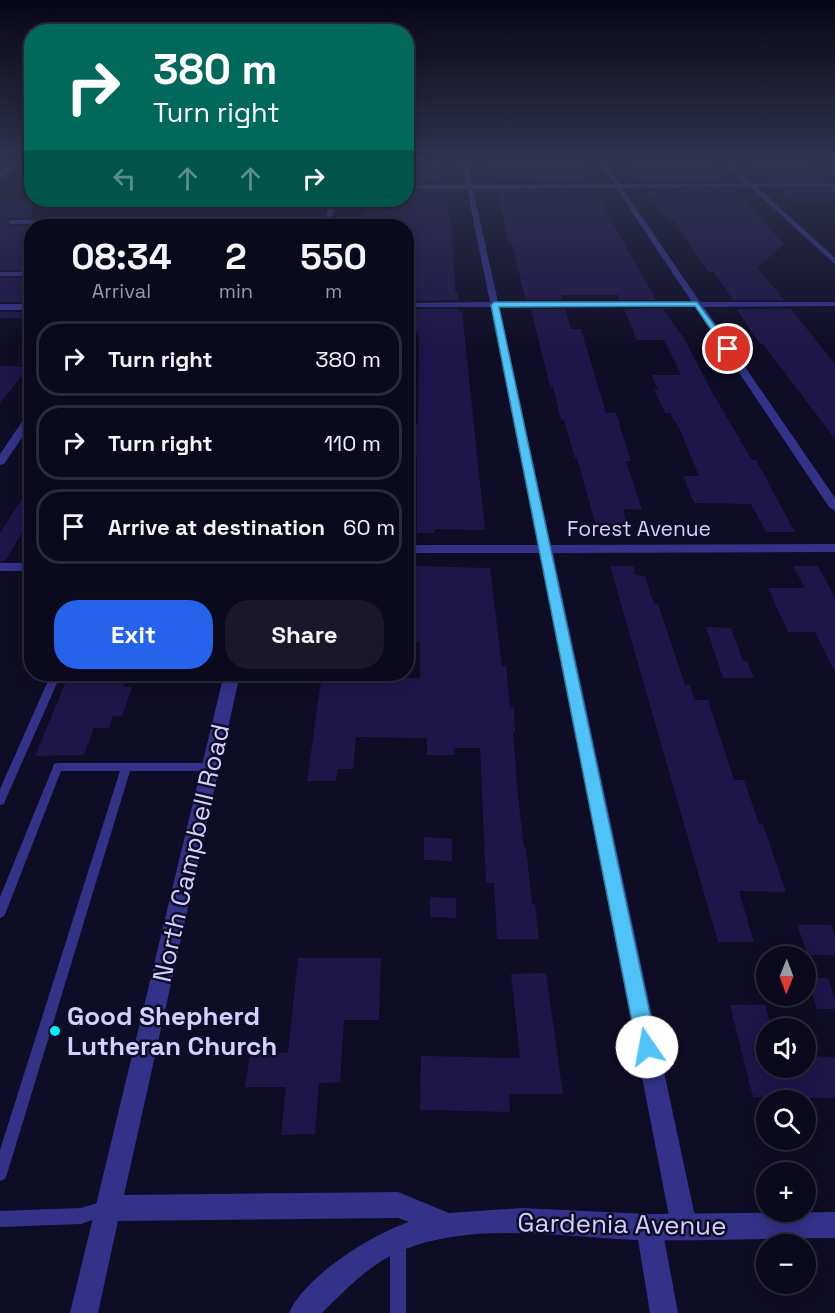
<!DOCTYPE html>
<html lang="en">
<head>
<meta charset="utf-8">
<style>
  :root { --surface:#0b091c; --page:#191729; --text:#f1f3f6; --muted:#9a9aa3; --line:#2b2a3b; --accent:#2563eb }
  body { margin:0; font-family:"Space Grotesk",sans-serif; background:var(--page); color:var(--text); height:100vh; display:flex; flex-direction:column; font-size:22px; white-space:nowrap }
  * { box-sizing:border-box; margin:0 }
  p { font-size:20px; color:var(--muted) }
  .icon { flex:none; width:33px; height:33px; fill:none; stroke:currentColor; stroke-width:2; stroke-linecap:round; stroke-linejoin:round }
  .map { position:relative; flex:1; overflow:hidden }
  .drawer { position:absolute; left:24px; top:219px; width:390px; height:462px; display:flex; flex-direction:column; background:var(--surface); border-radius:24px; box-shadow:0 3px 15px #0003,0 0 0 2px var(--line) }
  .drawer>* { flex:none }
  .banner { position:absolute; left:24px; top:24px; width:390px; height:183px; border-radius:24px; box-shadow:0 3px 15px #0003,0 0 0 2px var(--line); background:#00695c; color:#fff; overflow:hidden }
  .needle { width:39px; rotate:181deg }
  .fabs { position:absolute; left:756px; top:946px; display:grid; gap:12px }
  .fabs a { display:grid; place-items:center; width:60px; height:60px; border-radius:50%; background:var(--surface); box-shadow:0 3px 15px #0003,0 0 0 2px var(--line); font-size:30px }
  .pin { position:absolute; display:grid; place-items:center; width:51px; height:51px; color:#fff; margin:-26px; border:3px solid #fff; border-radius:50%; box-shadow:0 2px 6px #0007 }
  .me { position:absolute; width:66px; margin:-33px; rotate:348deg; stroke-linejoin:round; filter:drop-shadow(0 0 4px #0008) }
  .turn { display:flex; align-items:center; gap:21px; height:126px; padding:0 30px; font-size:27px }
  .turn .icon { width:78px; height:78px; stroke-width:2.5 }
  .turn b { display:block; font-size:42px; line-height:51px }
  .lanes { display:flex; align-items:center; height:57px; padding:0 30px; background:#0003; justify-content:center; gap:30px; direction:ltr }
  .lanes .off { opacity:.35 }
  .eta { display:flex; justify-content:space-evenly; align-items:center; height:102px; text-align:center }
  .eta b { font-size:36px; font-weight:700; line-height:42px }
  .primary-button { display:flex; gap:12px; margin-top:auto; padding:12px 30px }
  .primary-button a { flex:1; height:69px; border-radius:24px; background:var(--accent); color:#fff; font-size:24px; font-weight:700; line-height:69px; text-align:center }
  .primary-button a+a { background:var(--page); color:var(--text) }
  ul { padding:0; list-style:none }
  li { display:flex; align-items:center; gap:18px; height:75px; margin:0 12px 9px; padding:0 18px; border:3px solid var(--line); border-radius:24px }
  li div { flex:1 }
  li b { display:block; font-size:22px }
  li em { font-style:normal }
  .map>svg:first-child { display:block }
  .building { fill:#1e1648 }
  .lines { fill:none; stroke-linecap:round; stroke-linejoin:round }
  .service { fill:#323289; fill-rule:evenodd }
  .minor { fill:#323289; fill-rule:evenodd }
  .tertiary { fill:#323289; fill-rule:evenodd }
  .route { fill:#4fc3f7; stroke:#337fa1; stroke-width:1.5 }
  .poi-dot { fill:#00eefb; stroke:#0f0c25; stroke-width:2 }
  .labels { text-anchor:middle; dominant-baseline:central; stroke-width:5; stroke-linejoin:round; paint-order:stroke }
  .street-label { font-size:21px; fill:#d3d0ff; stroke:#0f0c25 }
  .near-street-label { font-size:26px; fill:#d3d0ff; stroke:#0f0c25 }
  .near-poi-label { font-size:26px; font-weight:bold; fill:#d3d0ff; stroke:#0f0c25; text-anchor:start }
</style>
</head>
<body>
<div class="map">
<svg width="835" height="1313" viewBox="0 0 835 1313">
  <rect width="100%" height="100%" fill="#0f0c25"/>
  <g class="building">
    <path d="M489,164h91l10,18 -98,1z"/>
    <path d="M627,164h85l16,18h-90z"/>
    <path d="M750,164h58l23,17 -61,1z"/>
    <path d="M406,166l36,1 4,16h-40z"/>
    <path d="M735,189l49,55 -27,23 27,33h-51l-19,-28h-5l-7,-9 -27,-42 -7,-2 -22,-29z"/>
    <path d="M779,189h56v12h-42z"/>
    <path d="M594,190l62,110h-36l-2,-5h-57l1,5h-34l-3,-3 -13,-53h-3l-12,-53z"/>
    <path d="M406,191h40l1,15 4,13 4,73h3l1,8 -52,1 3,-47h-4v-28h-44l5,-26h39z"/>
    <path d="M6,200h26v18h-21l-5,3 5,5h21v44h-32v-65z"/>
    <rect x="0" y="278" width="32" height="24"/>
    <path d="M406,309h53v3h3l23,218 -51,-1v4h-17v-76h-5l2,-33h4l1,-84 -1,-8h-12z"/>
    <path d="M531,309h34l6,20h10l25,84h10l15,48h-5l16,49 -19,-1 7,24h-32l-21,-75h-2l-11,-38h-3l-8,-33h-3z"/>
    <path d="M624,309h39l22,31 27,52 40,68h4l39,72h-29l-15,-28 -57,-1 -11,-27h16l-19,-46 -10,-17h-5l-11,-24 4,1 -6,-15h29l-17,-35h-27z"/>
    <path d="M740,309h51l44,55v75l-72,-95h-3l-23,-34z"/>
    <rect x="0" y="312" width="32" height="6"/>
    <path d="M0,366l29,1 -29,36z"/>
    <path d="M32,483v43h-6l-21,35h-5v-28z"/>
    <path d="M414,566l76,2 12,98h4l4,41 4,1 1,24h-2l5,64 6,51h2l6,57h3l4,35h-42l-3,-56h-8l-6,-135h-26v7h-27v-17l-71,-1 -3,32h-15l-2,12h-29l15,-107h46l-1,3 53,1v-36h-8z"/>
    <path d="M610,566h23l2,9 10,1 5,17 5,11h3l27,81h5l5,15h13l26,80h10l15,44h4l23,68 -47,-1 15,51h-36z"/>
    <path d="M793,566h25l17,31v75l-20,-40h-27l-20,-44h37z"/>
    <path d="M706,627l25,1 12,33h4l7,17h-31z"/>
    <path d="M69,674h59l-5,13h9l-10,29h-9l-4,12h-15l-10,27 -49,1z"/>
    <path d="M424,837l28,2v22l-28,-1z"/>
    <path d="M430,897l26,1v20l-26,-1z"/>
    <path d="M797,925h34l4,11v19h-27z"/>
    <path d="M298,958h83l-2,62h-35l-4,62 -21,1 -4,51 -34,1 5,-48h-41l5,-34h38z"/>
    <path d="M546,973l17,121h-54l1,18 -90,-2 1,-54 99,2 -9,-84z"/>
    <path d="M807,978h21l7,20v11h-18z"/>
    <path d="M730,1005h35l7,24h-6v39h40v-12l29,1v41l-82,-1z"/>
  </g>
  <g class="lines">
    <g class="service">
      <path d="M51,674h10l-56,127 -1,3 -4,1v-16z"/>
      <path d="M58,763h154l4,1 1,3 -1,3 -4,1h-82l-123,403 -2,5 -5,2v-31l120,-379h-59l-55,141 -2,4 -4,2v-21l53,-130 1,-3z"/>
      <path d="M104,1201l5,3 3,5 -3,5 -28,10 -81,3v-16l81,-3z"/>
      <path d="M398,1233l6,2 2,6v72h-16v-72l2,-6z"/>
    </g>
    <g class="minor">
      <path d="M12,164h7l-19,15v-5z"/>
      <path d="M462,164h6l4,21 142,-1 -14,-20h6l14,20h126l-21,-20h6l22,20 82,-1v4h-78l78,71v6l-85,-77 -128,1 78,114h135v4l-131,1 131,191v13l-6,-4 -134,-200h-196l52,238 284,-1v8l-282,1 144,673 -4,9 -9,4 -9,-4 -4,-9 -131,-673h-134v-8h132l-47,-238h-85v-4l84,-1 -23,-113h-61v-4h60zM616,188l76,114h-194l-25,-113z"/>
      <path d="M329,218l2,3 -320,3 -3,-2 3,-2z"/>
      <rect x="0" y="272" width="32" height="4"/>
      <rect x="0" y="304" width="32" height="6"/>
      <path d="M32,412v11l-28,41 -4,1v-11l28,-41z"/>
      <rect x="0" y="563" width="32" height="8"/>
      <path d="M649,1214l9,4 4,9 16,86h-28l-14,-86 4,-9z"/>
    </g>
    <g class="tertiary">
      <path d="M330,200h6l-6,26h-6z"/>
      <path d="M224,674h16l-116,521 274,-3 51,21 73,-5 126,6 187,-2v26c-62,0 -124,3 -187,2 -80,-1 -171,-21 -248,11 -30,13 -55,39 -78,62h-33c15,-36 83,-79 120,-91l-11,-4 -280,3 -20,92h-28z"/>
    </g>
  </g>
  <linearGradient id="sky" x2="0" y2="1"><stop stop-color="#080714"/><stop offset="0.47" stop-color="#313451"/><stop offset="1" stop-color="#313451" stop-opacity="0"/></linearGradient>
  <rect width="835" height="348" fill="url(#sky)"/>
  <path class="route" d="M494,302h203l35,47 -7,1 -30,-44 -196,1 158,740 -3,7 -7,3 -7,-3 -3,-7 -146,-742z"/>
  <circle class="poi-dot" cx="55" cy="1031" r="6"/>
  <g class="labels">
    <g class="street-label">
      <text x="639" y="528">Forest Avenue</text>
    </g>
    <g class="near-street-label">
      <text transform="translate(191 853) rotate(-77)">North Campbell Road</text>
      <text transform="translate(622 1224) rotate(1)">Gardenia Avenue</text>
    </g>
    <g class="near-poi-label">
      <text x="67" y="1016">Good Shepherd<tspan x="67" dy="30">Lutheran Church</tspan></text>
    </g>
  </g>
</svg>
<div class="fabs">
<a><svg class="needle" viewBox="-14 -14 28 28"><path d="M0-13l5 13h-10z" fill="#e53935"/><path d="M0 13l5-13h-10z" fill="#9a9aa3"/></svg></a>
<a><svg class="icon" aria-label="sound" viewBox="0 0 24 24"><path d="M4 9h4l5-4v14l-5-4H4zM17 9q2 3 0 6"/></svg></a>
<a><svg class="icon" aria-label="search" viewBox="0 0 24 24"><circle cx="10" cy="10" r="6"/><path d="M15 15l6 6"/></svg></a>
<a>+</a>
<a>−</a>
</div>
<div class="pin" style="left:728px;top:349px;background:#d93025"><svg class="icon" aria-label="arrive" viewBox="0 0 24 24"><path d="M6 21V4h12l-3 4 3 4H6"/></svg></div>
<svg class="me" style="left:647px;top:1047px" viewBox="-20 -20 40 40"><circle r="19" fill="#fff"/><path d="M0-13L10 11 0 6-10 11z" fill="#4fc3f7"/></svg>
<div class="banner">
<div class="turn"><svg class="icon" aria-label="right" viewBox="0 0 24 24"><path d="M7 20v-9h11M14 6l5 5-5 5"/></svg><div><b>380 m</b>Turn right</div></div>
<div class="lanes"><svg class="icon off" aria-label="left" viewBox="0 0 24 24"><path d="M17 20v-9H6M10 6l-5 5 5 5"/></svg><svg class="icon off" aria-label="ahead" viewBox="0 0 24 24"><path d="M12 20V5M6 11l6-6 6 6"/></svg><svg class="icon off" aria-label="ahead" viewBox="0 0 24 24"><path d="M12 20V5M6 11l6-6 6 6"/></svg><svg class="icon" aria-label="right" viewBox="0 0 24 24"><path d="M7 20v-9h11M14 6l5 5-5 5"/></svg></div>
</div>
<section class="drawer">
<div class="eta">
<div><b>08:34</b><p>Arrival</p></div>
<div><b>2</b><p>min</p></div>
<div><b>550</b><p>m</p></div>
</div>
<ul>
<li><svg class="icon" aria-label="right" viewBox="0 0 24 24"><path d="M7 20v-9h11M14 6l5 5-5 5"/></svg><div><b>Turn right</b></div><em>380 m</em></li>
<li><svg class="icon" aria-label="right" viewBox="0 0 24 24"><path d="M7 20v-9h11M14 6l5 5-5 5"/></svg><div><b>Turn right</b></div><em>110 m</em></li>
<li><svg class="icon" aria-label="arrive" viewBox="0 0 24 24"><path d="M6 21V4h12l-3 4 3 4H6"/></svg><div><b>Arrive at destination</b></div><em>60 m</em></li>
</ul>
<div class="primary-button"><a>Exit</a><a>Share</a></div>
</section>
</div>
</body>
</html>
